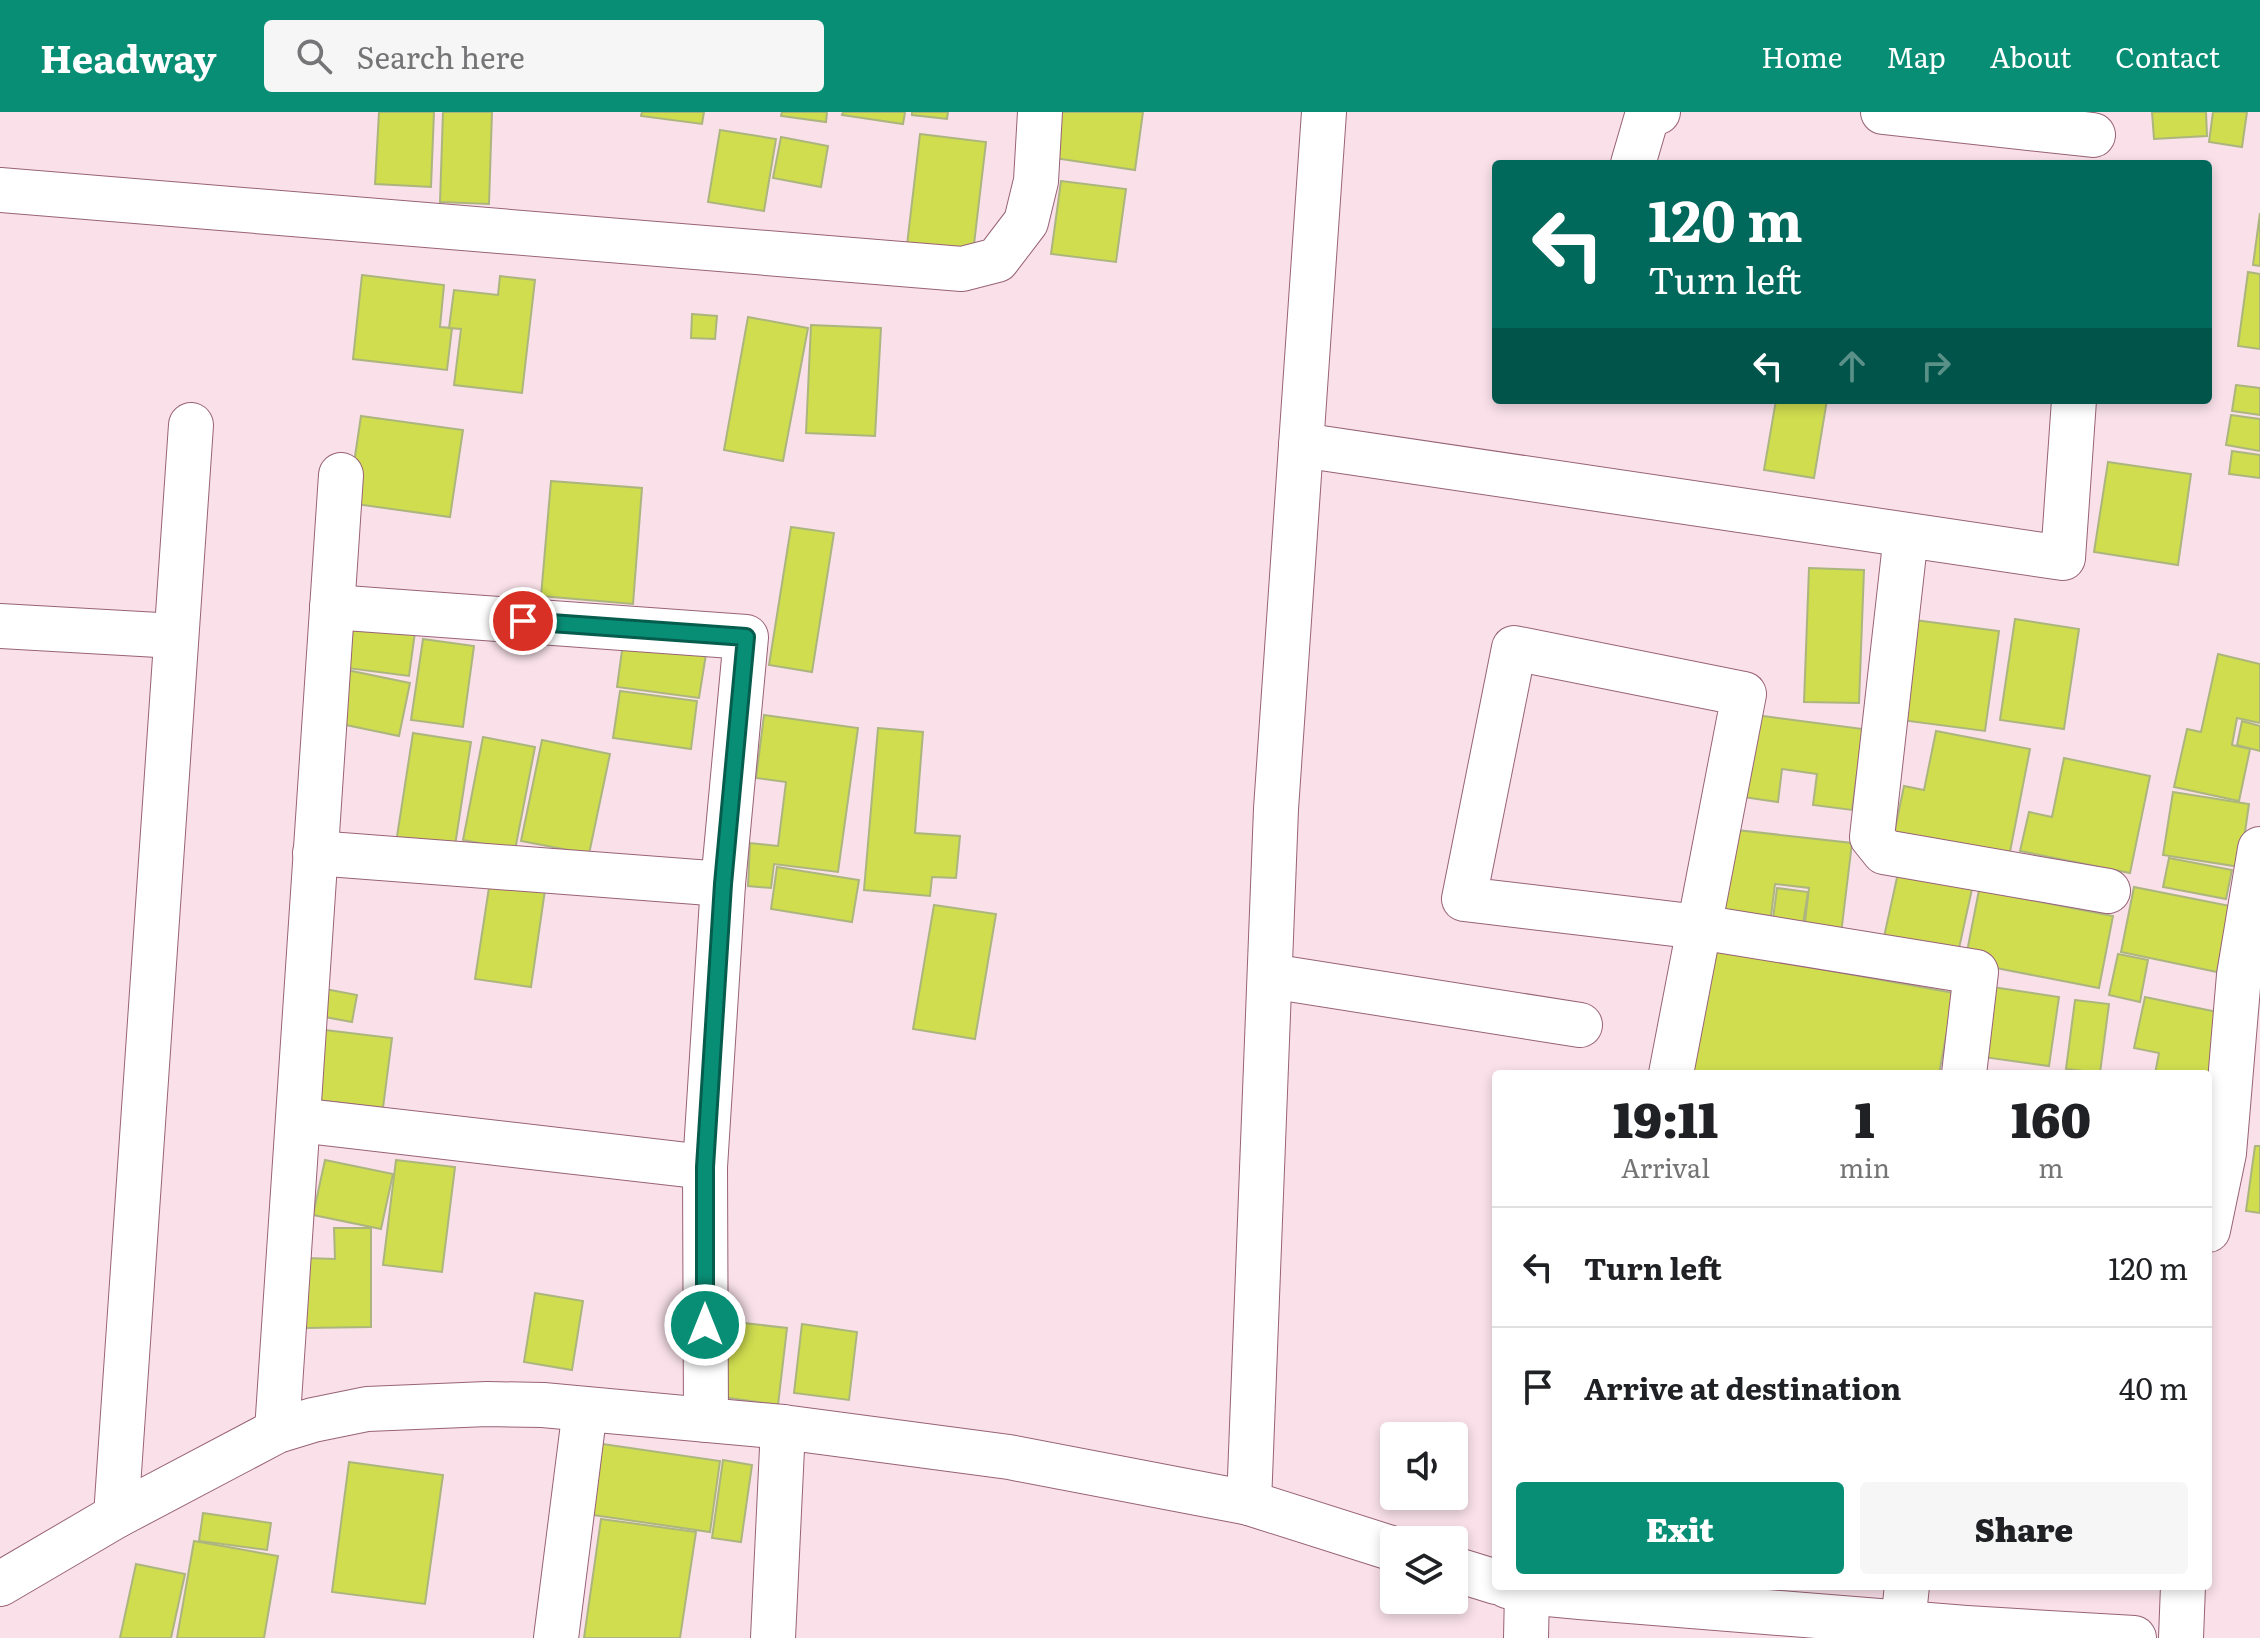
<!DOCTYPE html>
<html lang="en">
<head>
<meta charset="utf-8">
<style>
  :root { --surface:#fff; --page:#f6f6f6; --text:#202124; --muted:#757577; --line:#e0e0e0; --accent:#098e76 }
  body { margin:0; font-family:Literata,serif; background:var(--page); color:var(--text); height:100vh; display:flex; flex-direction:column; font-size:30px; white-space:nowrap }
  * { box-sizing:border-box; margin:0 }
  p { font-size:26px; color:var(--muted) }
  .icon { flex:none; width:44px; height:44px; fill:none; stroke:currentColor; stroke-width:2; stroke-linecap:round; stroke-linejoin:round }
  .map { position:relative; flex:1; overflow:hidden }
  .side { position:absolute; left:1492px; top:958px; width:720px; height:520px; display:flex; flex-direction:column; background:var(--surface); border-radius:8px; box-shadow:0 4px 12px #0003 }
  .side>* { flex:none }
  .guide { position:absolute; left:1492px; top:48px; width:720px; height:244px; border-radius:8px; box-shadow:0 4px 12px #0003; background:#00695c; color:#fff; overflow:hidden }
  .controls { position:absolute; left:1380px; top:1310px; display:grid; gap:16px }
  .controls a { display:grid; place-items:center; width:88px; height:88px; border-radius:8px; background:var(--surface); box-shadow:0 4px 12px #0003; font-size:40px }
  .pin { position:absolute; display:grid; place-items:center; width:68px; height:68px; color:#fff; margin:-34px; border:4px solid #fff; border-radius:50%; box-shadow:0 2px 8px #0007 }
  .me { position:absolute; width:88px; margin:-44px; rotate:0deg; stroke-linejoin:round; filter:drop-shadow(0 0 6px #0008) }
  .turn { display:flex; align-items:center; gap:28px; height:168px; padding:0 24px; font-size:36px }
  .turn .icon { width:104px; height:104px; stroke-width:2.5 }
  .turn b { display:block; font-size:56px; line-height:68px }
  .lanes { display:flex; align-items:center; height:76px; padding:0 24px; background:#0003; justify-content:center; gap:40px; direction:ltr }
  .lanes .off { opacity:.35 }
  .eta { display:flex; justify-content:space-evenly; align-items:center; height:136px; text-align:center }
  .eta b { font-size:48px; font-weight:800; line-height:56px }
  .primary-button { display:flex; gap:16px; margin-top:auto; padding:16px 24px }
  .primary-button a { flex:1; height:92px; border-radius:8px; background:var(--accent); color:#fff; font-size:32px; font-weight:800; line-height:92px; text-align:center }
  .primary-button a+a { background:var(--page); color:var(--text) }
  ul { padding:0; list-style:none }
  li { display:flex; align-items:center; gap:24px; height:120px; padding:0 24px; border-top:2px solid var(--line) }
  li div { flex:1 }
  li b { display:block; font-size:30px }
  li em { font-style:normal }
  header { display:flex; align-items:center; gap:48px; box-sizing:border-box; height:112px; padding:0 40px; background:var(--accent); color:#fff }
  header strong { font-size:38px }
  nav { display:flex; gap:44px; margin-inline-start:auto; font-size:28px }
  .search { width:560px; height:72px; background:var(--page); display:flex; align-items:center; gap:20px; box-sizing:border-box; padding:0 28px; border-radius:8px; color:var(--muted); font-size:30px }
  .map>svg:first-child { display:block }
  .building { fill:#cfdd4f; stroke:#adb57e; stroke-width:2 }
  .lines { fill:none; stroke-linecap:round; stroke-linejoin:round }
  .minor-casing { stroke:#986278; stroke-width:46 }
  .minor { stroke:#fff; stroke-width:44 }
  .route-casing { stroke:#065c4d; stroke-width:20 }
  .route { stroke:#098e76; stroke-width:14 }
</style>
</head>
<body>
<header>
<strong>Headway</strong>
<div class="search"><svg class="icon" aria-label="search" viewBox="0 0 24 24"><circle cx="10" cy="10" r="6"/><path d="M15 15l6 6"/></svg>Search here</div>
<nav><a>Home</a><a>Map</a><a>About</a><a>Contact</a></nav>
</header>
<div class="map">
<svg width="2260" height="1526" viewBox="0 0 2260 1526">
  <rect width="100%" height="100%" fill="#f9e0e9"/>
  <g class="building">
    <path d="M379,0h55l-3,75 -56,-3z"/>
    <path d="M443,0h49l-3,92 -49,-2z"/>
    <path d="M642,0h62l-2,12 -61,-8z"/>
    <path d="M782,0h45l-1,10 -45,-6z"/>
    <path d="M843,0h62l-2,12 -61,-9z"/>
    <path d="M912,0h36l-1,7 -35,-4z"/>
    <path d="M1061,0h82l-8,58 -81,-12z"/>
    <path d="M2152,0h54l1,24 -53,3z"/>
    <path d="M2213,0h34l-5,35 -33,-5z"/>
    <path d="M720,18l56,9 -12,72 -56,-9z"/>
    <path d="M920,22l66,8 -13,111 -66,-8z"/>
    <path d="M781,25l47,9 -7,41 -48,-9z"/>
    <path d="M1061,69l65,8 -10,73 -65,-8z"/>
    <path d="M2260,101v53l-7,-1z"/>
    <path d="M2248,160l12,2v75l-22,-3z"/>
    <path d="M362,163l82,10 -4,42 12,1 -5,42 -94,-11z"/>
    <path d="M500,164l35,4 -13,113 -68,-8 7,-56 -12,-1 5,-38 44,5z"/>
    <path d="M692,202l25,2 -2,23 -24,-1z"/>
    <path d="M748,205l60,11 -25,133 -59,-11z"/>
    <path d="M811,213l70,3 -6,108 -69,-3z"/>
    <path d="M2236,273l24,3v27l-28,-4z"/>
    <path d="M1776,288h51l-13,78 -50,-8z"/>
    <path d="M2231,303l29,4v32l-34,-6z"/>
    <path d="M361,304l102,14 -13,87 -102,-14z"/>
    <path d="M2232,339l28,4v23l-31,-4z"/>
    <path d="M2108,350l83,12 -13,91 -84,-13z"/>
    <path d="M551,369l91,7 -9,116 -92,-8z"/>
    <path d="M791,415l43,6 -22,139 -43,-7z"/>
    <path d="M1809,456l55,2 -5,133 -55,-1z"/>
    <path d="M1907,507l92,12 -14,100 -92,-12z"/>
    <path d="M2015,507l64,10 -15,100 -64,-9z"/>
    <path d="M353,511l62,9 -6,44 -62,-8z"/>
    <path d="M423,527l51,7 -11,81 -52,-7z"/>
    <path d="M623,531l83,11 -7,44 -82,-11z"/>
    <path d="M2218,542l42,10v59l-23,-5 -5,27 18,4 -11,52 -65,-14 13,-58 14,3z"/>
    <path d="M347,558l63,13 -11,53 -63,-13z"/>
    <path d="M620,579l77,10 -6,48 -78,-11z"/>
    <path d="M1748,602l115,15 -11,81 -39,-5 4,-31 -35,-5 -4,33 -42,-6z"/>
    <path d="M764,603l94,13 -20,144 -64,-8 -3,24 -23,-2 2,-43 28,3 8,-64 -30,-4z"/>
    <path d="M2242,609l18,5v25l-23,-6z"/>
    <path d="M878,616l45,4 -8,101 45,3 -4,42 -24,-1 -2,19 -66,-6z"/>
    <path d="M1936,619l94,18 -21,108 -115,-23 10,-48 20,4z"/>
    <path d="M413,621l58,9 -17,110 -58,-9z"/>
    <path d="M483,625l52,10 -20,103 -52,-10z"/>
    <path d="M542,628l68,14 -21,100 -68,-13z"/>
    <path d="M2064,646l86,18 -20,97 -110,-22 9,-39 23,5z"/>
    <path d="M2173,680l76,12 -9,63 -77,-12z"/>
    <path d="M1728,717l124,14 -11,91 -37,-4 5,-42 -34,-4 -4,32 -52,-6z"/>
    <path d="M2169,746l63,12 -6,29 -63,-12z"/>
    <path d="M777,755l82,13 -7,42 -81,-13z"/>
    <path d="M1898,761l74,16 -16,73 -74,-16z"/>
    <path d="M490,769l55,9 -14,97 -56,-8z"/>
    <path d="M2134,775l96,19 -13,66 -96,-20z"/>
    <path d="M1777,776l31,4 -6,39 -30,-5z"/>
    <path d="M1979,778l134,26 -14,72 -134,-26z"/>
    <path d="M934,793l62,9 -21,125 -62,-10z"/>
    <path d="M1711,837l243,44 -15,81h-251z"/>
    <path d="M2118,842l30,6 -8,42 -31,-7z"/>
    <path d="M1986,874l73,11 -10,69 -73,-10z"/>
    <path d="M320,876l37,7 -5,27 -38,-7z"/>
    <path d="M2145,885l82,17 -19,91v-31h-53l4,-21 -25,-5z"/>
    <path d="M2075,888l34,4 -9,69 -34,-4z"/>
    <path d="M325,918l67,8 -9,70 -67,-8z"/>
    <path d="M2255,1034h5v67l-14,-2z"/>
    <path d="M325,1048l68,14 -12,55 -68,-14z"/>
    <path d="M396,1048l59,7 -13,105 -59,-7z"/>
    <path d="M334,1116h37v99l-65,1v-70l29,1z"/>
    <path d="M535,1181l48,8 -11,69 -48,-8z"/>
    <path d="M726,1209l61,7 -9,77 -62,-9z"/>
    <path d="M802,1212l55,8 -8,68 -55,-7z"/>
    <path d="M582,1329l138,20 -10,71 -138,-20z"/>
    <path d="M723,1348l29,5 -11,77 -29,-4z"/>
    <path d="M349,1350l94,13 -18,129 -93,-12z"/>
    <path d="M203,1401l68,10 -4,27 -68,-9z"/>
    <path d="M601,1407l95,13 -16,106h-96z"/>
    <path d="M194,1429l84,15 -14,82h-87z"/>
    <path d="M136,1452l49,10 -14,64h-51z"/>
  </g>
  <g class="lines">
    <g class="minor-casing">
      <g id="minor">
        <path d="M1883,0l210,23"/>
        <path d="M1633,52l14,-48 11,-4"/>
        <path d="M0,78l962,79 35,-9 29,-38 10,-41 4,-69"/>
        <path d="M1301,333l762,113 11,-158"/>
        <path d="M1906,423l-34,302 12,15 224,39"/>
        <path d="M332,495l414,30 -23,247 -18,283 1,253"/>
        <path d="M0,514l176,10"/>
        <path d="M315,741l408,31"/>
        <path d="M1270,864l310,49"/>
        <path d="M1671,962l73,-380 -230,-46 -50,251 235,28 277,45 -12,102"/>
        <path d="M298,1008l407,47"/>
        <path d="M2208,1118l16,-77 15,-178 21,-126"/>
        <path d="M277,1319l64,-956"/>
        <path d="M1249,1391l27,-694 48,-697"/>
        <path d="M116,1404l75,-1091"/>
        <path d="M1454,1457l42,13"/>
        <path d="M0,1472l116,-68 161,-85 36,-11 54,-11 120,-5 56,1 240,22 226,30 240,46 145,46"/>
        <path d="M1507,1474l20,6 53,5 386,31 168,10"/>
        <path d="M1903,1510l4,-36"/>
        <path d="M556,1526l29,-229"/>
        <path d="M773,1526l10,-211"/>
        <path d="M1526,1526l1,-46"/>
        <path d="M2181,1526l2,-52"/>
      </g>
    </g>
    <use href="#minor" class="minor"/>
  </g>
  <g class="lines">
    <g class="route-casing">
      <path id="route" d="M523,509l223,16 -23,247 -18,283v158"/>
    </g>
    <use href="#route" class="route"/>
  </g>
</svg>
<div class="controls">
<a><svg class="icon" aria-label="sound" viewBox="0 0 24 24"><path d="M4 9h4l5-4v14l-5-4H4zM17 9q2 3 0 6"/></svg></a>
<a><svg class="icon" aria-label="layers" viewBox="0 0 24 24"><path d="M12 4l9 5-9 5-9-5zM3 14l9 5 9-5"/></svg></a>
</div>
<div class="pin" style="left:523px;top:509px;background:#d93025"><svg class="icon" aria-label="arrive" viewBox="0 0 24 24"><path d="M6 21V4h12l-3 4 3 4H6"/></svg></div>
<svg class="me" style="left:705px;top:1213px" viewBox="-20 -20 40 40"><circle r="17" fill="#098e76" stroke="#fff" stroke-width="3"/><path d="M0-11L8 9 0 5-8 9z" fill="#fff"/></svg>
<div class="guide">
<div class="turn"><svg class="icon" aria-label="left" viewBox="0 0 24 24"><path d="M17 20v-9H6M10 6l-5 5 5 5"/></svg><div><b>120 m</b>Turn left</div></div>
<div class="lanes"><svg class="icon" aria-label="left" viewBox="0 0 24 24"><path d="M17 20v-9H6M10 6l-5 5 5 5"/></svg><svg class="icon off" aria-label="ahead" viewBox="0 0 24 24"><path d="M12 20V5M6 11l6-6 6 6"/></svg><svg class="icon off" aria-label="right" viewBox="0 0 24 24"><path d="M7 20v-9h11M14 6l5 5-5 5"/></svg></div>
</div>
<section class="side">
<div class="eta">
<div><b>19:11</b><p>Arrival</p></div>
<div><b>1</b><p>min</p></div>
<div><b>160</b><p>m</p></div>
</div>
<ul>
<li><svg class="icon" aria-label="left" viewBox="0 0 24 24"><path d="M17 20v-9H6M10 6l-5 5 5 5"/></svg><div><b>Turn left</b></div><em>120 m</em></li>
<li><svg class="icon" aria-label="arrive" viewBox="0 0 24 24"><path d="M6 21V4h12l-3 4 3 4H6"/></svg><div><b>Arrive at destination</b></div><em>40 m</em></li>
</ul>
<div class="primary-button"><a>Exit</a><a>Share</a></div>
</section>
</div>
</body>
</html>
